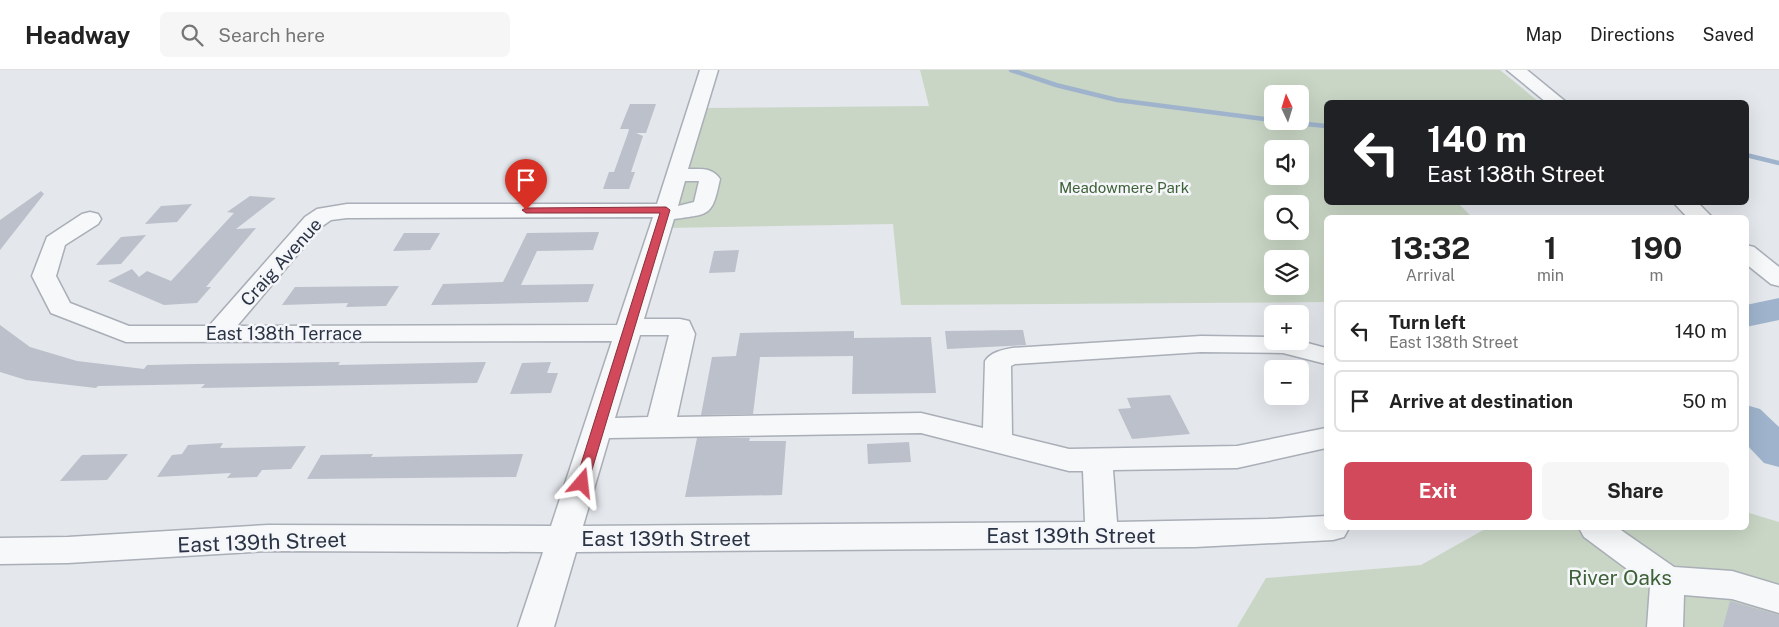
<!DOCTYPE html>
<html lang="en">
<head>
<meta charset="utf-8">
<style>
  :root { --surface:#fff; --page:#f6f6f6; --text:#222; --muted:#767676; --line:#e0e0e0; --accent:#d1495b }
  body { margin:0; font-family:"Public Sans",sans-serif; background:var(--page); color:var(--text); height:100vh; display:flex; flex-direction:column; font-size:19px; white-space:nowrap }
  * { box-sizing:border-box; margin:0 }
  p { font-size:16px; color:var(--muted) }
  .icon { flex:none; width:28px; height:28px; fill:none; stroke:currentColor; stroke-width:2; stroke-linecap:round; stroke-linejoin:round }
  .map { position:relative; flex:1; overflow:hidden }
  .drawer { position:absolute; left:1324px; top:145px; width:425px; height:315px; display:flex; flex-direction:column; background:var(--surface); border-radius:8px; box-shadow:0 5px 20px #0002 }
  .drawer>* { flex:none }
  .hud { position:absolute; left:1324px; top:30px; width:425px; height:105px; border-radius:8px; box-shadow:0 5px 20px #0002; background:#202124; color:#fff; overflow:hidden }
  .needle { width:32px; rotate:356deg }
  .fabs { position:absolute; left:1264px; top:15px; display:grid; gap:10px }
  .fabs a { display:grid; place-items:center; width:45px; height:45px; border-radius:8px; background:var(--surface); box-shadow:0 5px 20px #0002; font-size:25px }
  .pin { position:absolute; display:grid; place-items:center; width:42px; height:42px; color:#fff; margin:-51px -21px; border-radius:50% 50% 50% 0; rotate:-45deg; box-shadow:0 0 5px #0007 }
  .pin .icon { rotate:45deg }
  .me { position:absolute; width:55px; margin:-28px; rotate:17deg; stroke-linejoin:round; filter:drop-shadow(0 0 4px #0008) }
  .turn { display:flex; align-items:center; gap:18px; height:105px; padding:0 20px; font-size:22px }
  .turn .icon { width:65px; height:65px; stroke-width:2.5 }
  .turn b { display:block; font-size:35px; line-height:42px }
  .eta { display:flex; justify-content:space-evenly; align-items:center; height:85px; text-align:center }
  .eta b { font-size:30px; font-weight:700; line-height:35px }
  .action { display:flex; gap:10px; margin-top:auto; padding:10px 20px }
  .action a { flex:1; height:58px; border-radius:8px; background:var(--accent); color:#fff; font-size:20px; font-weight:700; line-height:58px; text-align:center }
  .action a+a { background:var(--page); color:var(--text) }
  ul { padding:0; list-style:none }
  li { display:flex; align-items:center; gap:15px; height:62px; margin:0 10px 8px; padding:0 10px; border:2px solid var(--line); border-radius:8px }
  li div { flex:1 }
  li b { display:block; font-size:19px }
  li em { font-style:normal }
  header { display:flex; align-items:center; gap:30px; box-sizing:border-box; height:70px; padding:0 25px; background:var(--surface); border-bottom:1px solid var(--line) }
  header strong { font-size:24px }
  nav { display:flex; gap:28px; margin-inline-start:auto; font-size:18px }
  .search { width:350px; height:45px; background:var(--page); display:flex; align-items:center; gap:12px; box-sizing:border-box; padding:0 18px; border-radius:8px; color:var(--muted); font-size:19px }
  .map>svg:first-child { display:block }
  .green { fill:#c9d6c5; fill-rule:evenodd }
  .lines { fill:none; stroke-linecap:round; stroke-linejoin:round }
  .stream { stroke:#9fb4cc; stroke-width:4.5 }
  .river { fill:#9fb4cc; fill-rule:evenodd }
  .building { fill:#bbc0ca }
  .minor-casing { stroke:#a9aeb7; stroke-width:3 }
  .minor { fill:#f7f8fa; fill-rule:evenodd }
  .route { fill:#d1495b; stroke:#882f3b }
  .labels { text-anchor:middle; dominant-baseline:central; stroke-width:5; stroke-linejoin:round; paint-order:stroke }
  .far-park-label { font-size:15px; fill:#3f6138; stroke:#f4f6f9 }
  .street-label { font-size:18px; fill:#2b3445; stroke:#f4f6f9 }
  .near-street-label { font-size:21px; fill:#2b3445; stroke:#f4f6f9 }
  .near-park-label { font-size:21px; fill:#3f6138; stroke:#f4f6f9 }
</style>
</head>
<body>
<header>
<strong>Headway</strong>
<div class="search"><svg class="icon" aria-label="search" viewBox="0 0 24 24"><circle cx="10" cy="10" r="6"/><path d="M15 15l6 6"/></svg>Search here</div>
<nav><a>Map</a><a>Directions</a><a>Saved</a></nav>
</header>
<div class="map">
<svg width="1779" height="557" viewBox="0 0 1779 557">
  <rect width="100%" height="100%" fill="#e4e7ec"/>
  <g class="green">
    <path d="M920,0h580l39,32h-213v100l132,1 14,14 -146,1v84l-425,3 -8,-81 -228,4 42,-120 222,-2zM1272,24h28v27h-28zM1272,79h28v27h-28zM1272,134h28v27h-28zM1272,189h28v27h-28z"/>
    <path d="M1746,442l33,10v105h-542l29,-49 155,-13 66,-37h259z"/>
  </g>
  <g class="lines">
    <g class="stream">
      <path d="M1011,0l45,15 61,15 155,20"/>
      <path d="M1278,51l48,5"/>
      <path d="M1746,85l33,8"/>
    </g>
    <g class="river">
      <path d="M1779,228v22l-33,7v-22z"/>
      <path d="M1746,335l14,4 19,18v40l-15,-4 -18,-19z"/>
    </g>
  </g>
  <g class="building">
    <path d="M630,34h26l-10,29h-10l7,3 -12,36h4l-6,17h-26l6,-17h5l14,-39 1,-4h-9z"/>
    <path d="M41,121l3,3 -44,56v-30z"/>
    <path d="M250,126l26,2 -40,31 20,-1 -50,59h5l-14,16 -33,2 -56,-24 24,-12 7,8 8,-6 24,10 63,-68 -7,-1z"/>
    <path d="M192,134l-15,18 -32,2 16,-18z"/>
    <path d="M599,162l-6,18 -56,1 -16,34 73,-1 -6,18 -157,3 12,-21 60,-2 24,-49z"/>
    <path d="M404,163h36l-10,17 -37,1z"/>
    <path d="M146,165l-25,29 -25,1 25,-28z"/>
    <path d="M739,180l-4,22 -26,1 5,-22z"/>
    <path d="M399,216l-13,20 -40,1 2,-4 -66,2 13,-18z"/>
    <path d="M0,255l30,22 47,14 67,8 3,-4 47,-1 146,-2 -2,3 148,-3 -9,21 -276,5 4,-4 -107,2 -2,2 -70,-8 -26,-8z"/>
    <path d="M1023,260l3,15 -79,4 -2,-18z"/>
    <path d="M854,261v7l77,-1 5,56 -84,1 1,-38 -93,1 -7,57 -52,1 11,-58 24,-1 4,-23z"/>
    <path d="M551,292l-4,11h11l-7,20 -41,1 12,-31z"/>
    <path d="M1170,325l20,39 -58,5 -14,-30 13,-1 -4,-10z"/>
    <path d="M697,368h53l-1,3h37l-4,54 -97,2z"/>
    <path d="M909,372l2,20 -43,2 -1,-20z"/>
    <path d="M223,373l-3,5 86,-2 -15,23 -29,1 -5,7 -30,1 4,-5 -74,4 15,-22 10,-1 6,-9z"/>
    <path d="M128,384l-21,26 -47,1 22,-26z"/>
    <path d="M373,384l-2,3 152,-3 -7,23 -209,2 14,-24z"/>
    <path d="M1730,531l49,14v12h-56z"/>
  </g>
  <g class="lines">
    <g class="minor-casing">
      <g id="minor">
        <path d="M700,0h18l-30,99c13,0 24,-2 32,10 -8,37 -9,35 -46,40l-30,100h36l9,2 6,13 -18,83 244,-4 62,15 2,-67c6,-9 17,-11 27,-13l189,-12 71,1v4h28l26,7v16l-43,-11 -82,-1 -186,12 -4,2 1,69 57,14 168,-3 89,-18v20l-89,20 -124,2 4,52 151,-3 58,-3v12h23l-5,9 -11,3 -138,7 -619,5 -22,75h-36l25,-75 -275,-1 -200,12 -68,1v-26l68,-1 200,-12 283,1 61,-185 -486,1 -75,-29 -19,-37 15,-39 35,-23 8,-2 8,2 3,5 -3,5 -33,21 -9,31 14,27 59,23h80l96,-109 12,-8 30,-5h310zM685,111h14l-5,21 -16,4zM653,147l-36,108 -380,1 84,-99 10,-7 16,-2zM640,265h29l-21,82 -33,1zM921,363l148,38h14l2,51 -502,4 26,-88z"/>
        <path d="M1507,0h20l39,32h-20z"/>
        <path d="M1673,132h24l16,16h-25z"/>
        <path d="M1746,175l8,2 25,20v19l-8,-2 -25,-20z"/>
        <path d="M1579,458h39l56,39 58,4 47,14v28l-47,-14 -48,-4 -1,32h-36l3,-41 -66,-49z"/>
      </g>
    </g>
    <use href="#minor" class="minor"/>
  </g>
  <path class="route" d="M666,137l4,3 -82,273 -2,4h-9l-2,-4 85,-270h-134l-4,-3 4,-2z"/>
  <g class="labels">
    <g class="far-park-label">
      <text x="1124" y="117">Meadowmere Park</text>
    </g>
    <g class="street-label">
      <text transform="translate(281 192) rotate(-48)">Craig Avenue</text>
      <text x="284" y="263">East 138th Terrace</text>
    </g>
    <g class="near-street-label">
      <text x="1071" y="465">East 139th Street</text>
      <text x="666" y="468">East 139th Street</text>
      <text transform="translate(262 472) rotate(-2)">East 139th Street</text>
    </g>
    <g class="near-park-label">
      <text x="1620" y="507">River Oaks</text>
    </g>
  </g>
</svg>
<div class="fabs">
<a><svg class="needle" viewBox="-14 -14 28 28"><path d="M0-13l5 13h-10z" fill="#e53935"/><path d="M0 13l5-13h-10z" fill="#767676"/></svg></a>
<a><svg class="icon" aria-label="sound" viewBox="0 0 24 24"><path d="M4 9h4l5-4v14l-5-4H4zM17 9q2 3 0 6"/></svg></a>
<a><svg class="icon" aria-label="search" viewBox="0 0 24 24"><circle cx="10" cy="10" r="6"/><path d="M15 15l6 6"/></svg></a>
<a><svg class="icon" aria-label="layers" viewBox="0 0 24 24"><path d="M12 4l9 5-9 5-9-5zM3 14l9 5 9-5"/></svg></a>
<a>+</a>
<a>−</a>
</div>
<div class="pin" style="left:526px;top:140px;background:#d93025"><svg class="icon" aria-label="arrive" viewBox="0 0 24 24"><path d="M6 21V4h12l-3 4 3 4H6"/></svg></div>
<svg class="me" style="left:582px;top:413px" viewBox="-20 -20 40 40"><path d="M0-17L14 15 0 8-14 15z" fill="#d1495b" stroke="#fff" stroke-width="4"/></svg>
<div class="hud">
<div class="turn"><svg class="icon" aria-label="left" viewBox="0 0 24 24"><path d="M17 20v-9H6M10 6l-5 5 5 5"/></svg><div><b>140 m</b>East 138th Street</div></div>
</div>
<section class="drawer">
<div class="eta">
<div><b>13:32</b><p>Arrival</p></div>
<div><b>1</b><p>min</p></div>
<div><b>190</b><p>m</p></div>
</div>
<ul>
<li><svg class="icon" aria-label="left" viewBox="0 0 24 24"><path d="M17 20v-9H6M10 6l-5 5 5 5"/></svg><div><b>Turn left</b><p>East 138th Street</p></div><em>140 m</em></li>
<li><svg class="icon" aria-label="arrive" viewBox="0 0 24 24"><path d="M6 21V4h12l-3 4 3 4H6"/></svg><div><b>Arrive at destination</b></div><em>50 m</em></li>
</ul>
<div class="action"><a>Exit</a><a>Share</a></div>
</section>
</div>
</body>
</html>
